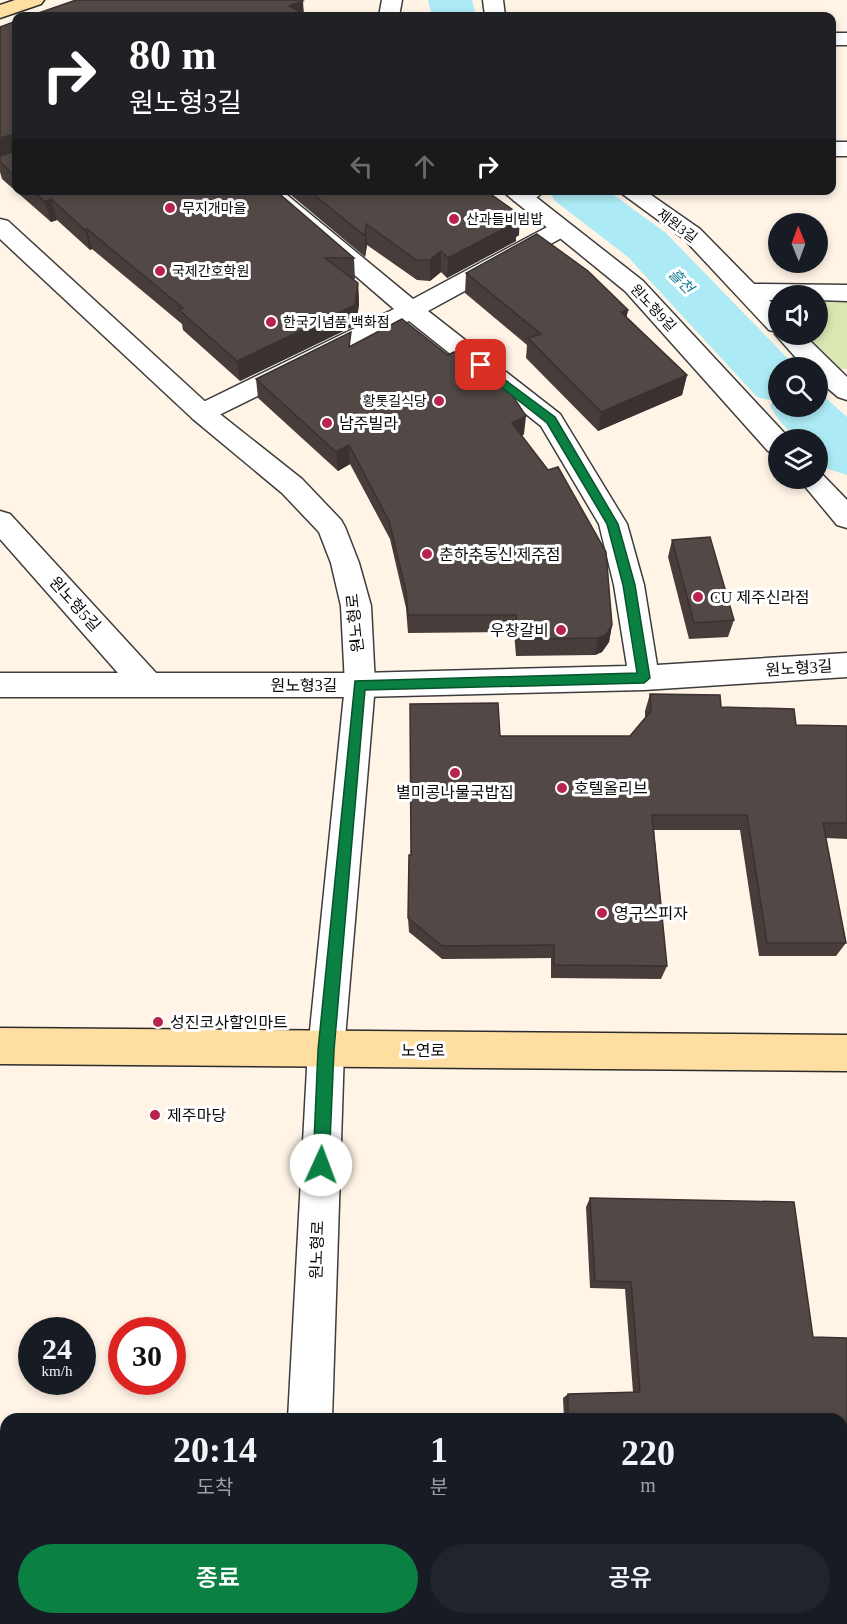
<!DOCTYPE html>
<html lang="ko">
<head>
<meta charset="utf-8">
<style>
  :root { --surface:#171b24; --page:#20242c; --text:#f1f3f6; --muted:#9ea1a6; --accent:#0b8043 }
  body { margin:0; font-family:"Times New Roman","Noto Sans KR",serif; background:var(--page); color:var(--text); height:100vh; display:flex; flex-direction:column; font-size:22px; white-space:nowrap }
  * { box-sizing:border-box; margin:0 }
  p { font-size:20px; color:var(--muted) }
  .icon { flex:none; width:33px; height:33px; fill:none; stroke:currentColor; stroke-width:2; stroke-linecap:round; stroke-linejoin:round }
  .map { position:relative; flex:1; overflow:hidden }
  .details { position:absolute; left:0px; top:1413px; width:848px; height:212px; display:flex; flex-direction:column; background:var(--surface); border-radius:18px 18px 0 0; box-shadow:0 3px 9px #0003 }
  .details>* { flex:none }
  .hud { position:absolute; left:12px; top:12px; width:824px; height:183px; border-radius:12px; box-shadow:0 3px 9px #0003; background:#202124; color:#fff; overflow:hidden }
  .needle { width:39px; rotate:359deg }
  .tools { position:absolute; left:768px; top:213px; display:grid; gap:12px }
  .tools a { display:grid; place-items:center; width:60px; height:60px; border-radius:50%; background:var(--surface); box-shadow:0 3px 9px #0003; font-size:30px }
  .speed { position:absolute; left:18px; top:1317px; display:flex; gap:12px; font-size:30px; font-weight:700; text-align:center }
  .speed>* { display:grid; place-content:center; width:78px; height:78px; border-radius:50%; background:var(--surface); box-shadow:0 3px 9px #0003; line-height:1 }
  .speed small { font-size:15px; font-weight:400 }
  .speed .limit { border:9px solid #d22; background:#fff; color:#111 }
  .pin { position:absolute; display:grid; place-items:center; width:51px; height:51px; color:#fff; margin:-26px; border-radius:12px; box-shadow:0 3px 9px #0006 }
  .me { position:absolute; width:66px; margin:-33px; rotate:2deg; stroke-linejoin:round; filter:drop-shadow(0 0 4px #0008) }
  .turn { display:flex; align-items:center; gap:21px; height:126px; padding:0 18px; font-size:27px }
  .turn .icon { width:78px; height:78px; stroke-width:2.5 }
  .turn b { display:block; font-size:42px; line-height:51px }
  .lanes { display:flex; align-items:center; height:57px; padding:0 18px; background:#0003; justify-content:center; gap:30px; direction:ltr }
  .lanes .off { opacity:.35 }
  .eta { display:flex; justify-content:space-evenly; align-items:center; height:102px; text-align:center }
  .eta b { font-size:36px; font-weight:600; line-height:42px }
  .primary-button { display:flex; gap:12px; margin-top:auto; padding:12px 18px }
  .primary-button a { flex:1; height:69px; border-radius:36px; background:var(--accent); color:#fff; font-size:24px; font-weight:600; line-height:69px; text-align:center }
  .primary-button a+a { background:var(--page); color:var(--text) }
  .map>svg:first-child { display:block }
  .green { fill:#dae7b2 }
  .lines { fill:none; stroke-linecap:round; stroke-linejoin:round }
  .river { fill:#acebf5; fill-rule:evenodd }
  .minor-casing { stroke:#3d3d3d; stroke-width:3 }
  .tertiary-casing { stroke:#3d3d3d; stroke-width:3 }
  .secondary-casing { stroke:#2c2c2c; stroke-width:3 }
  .minor { fill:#fff; fill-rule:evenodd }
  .tertiary { fill:#fff; fill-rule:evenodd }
  .secondary { fill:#ffdea1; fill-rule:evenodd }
  .wall { fill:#473e3c }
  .shaded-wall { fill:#393231 }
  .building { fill:#524846; stroke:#393231; stroke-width:1.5 }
  .route { fill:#0b8043; stroke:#07532c; stroke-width:1.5 }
  .poi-dot { fill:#b7244d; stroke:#fff; stroke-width:2 }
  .labels { text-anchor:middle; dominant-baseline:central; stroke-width:6; stroke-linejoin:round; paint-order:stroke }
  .far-poi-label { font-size:14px; fill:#0a0a0a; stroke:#fff; text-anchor:start }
  .far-street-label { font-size:14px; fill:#0a0a0a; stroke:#fff }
  .far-water-label { font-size:15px; font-style:italic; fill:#157e99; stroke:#fff }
  .poi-label { font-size:16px; fill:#0a0a0a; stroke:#fff; text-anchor:start }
  .street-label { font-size:16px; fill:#0a0a0a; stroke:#fff }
</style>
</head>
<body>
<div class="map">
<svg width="847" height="1624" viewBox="0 0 847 1624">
  <rect width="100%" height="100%" fill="#fff4e6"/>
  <path class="green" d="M818,297h29v72h-17l-33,-34 21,-1z"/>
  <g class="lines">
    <g class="river">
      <path d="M428,0h44l4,16h-44z"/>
      <path d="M548,190h59l59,43 131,135h-19v38h40v-15l29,26v58l-22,-7 -7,-8v-20h-21l-18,-20 -9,-14 3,-5 -16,-4 -129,-140 -73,-56z"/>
    </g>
    <g class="minor-casing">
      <g id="minor">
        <path d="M483,0h20l2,16h-20z"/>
        <rect x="831" y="33" width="16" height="12"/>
        <rect x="831" y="142" width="16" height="14"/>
        <path d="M256,190h25l132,109 138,-74 8,-2 8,2 4,5 -4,5 -139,76 132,103 67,110 17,61 13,80 190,-12v24l-203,13 -284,7h-360v-24h118l-118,-134v-28l10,3 146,159h204l267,-7 -13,-81 -15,-61 -58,-98 -132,-105 -198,98 -9,3 -9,-3 -4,-6 4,-6 201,-98z"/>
        <path d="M544,190c-7,10 -19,14 -30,11l-3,-5 4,-6z"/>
        <path d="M617,190h27l56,39 54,55 93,1v16l-29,-1v-4h-40v4h-9l9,10v24h25l44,43v23l-9,-3 -20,-17v-12h-13l-30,-34 2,-2 -8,-2 -85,-91z"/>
        <path d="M326,1032l13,5 5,13 -12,369h-44l20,-369 5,-13z"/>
        <path d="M842,1589h5v35h-23l-2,-6h20z"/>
        <rect x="278" y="1618" width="46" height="6"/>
      </g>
    </g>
    <g class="tertiary-casing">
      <g id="tertiary">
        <path d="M382,0h20l-3,16h-20z"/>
        <path d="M501,190h26l116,91 145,156 1,3h-11v13l-10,-2 -143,-160z"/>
        <path d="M0,219l8,2 203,186 91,72 39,41 4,7 14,36 12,43 4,79 -31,365 -5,13 -13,5 -13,-5 -5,-13 37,-365 -4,-79 -10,-43 -12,-31 -37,-39 -89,-74 -193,-180z"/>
        <path d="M818,470l29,30v28l-10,-3 -39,-47h20z"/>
      </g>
    </g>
    <g class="secondary-casing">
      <g id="secondary">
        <path d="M15,0h29l-3,4 -41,14v-13z"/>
        <path d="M0,1028l847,7v36l-847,-7z"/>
      </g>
    </g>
    <use href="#minor" class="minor"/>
    <use href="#tertiary" class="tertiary"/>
    <use href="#secondary" class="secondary"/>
  </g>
  <g class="wall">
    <path d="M16,21v169h259l79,68 1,21h-3l6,4 1,21 -3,21 -116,56 -57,-51 -1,-6 -90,-75 -2,1 -33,-30 -6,2 -49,-43 -2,-7v-145z"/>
    <path d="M285,190h200l34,45 -3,2v4l-69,37 -6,-6 -11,9 -13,-1 -50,-35 -2,12z"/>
    <path d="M466,273l162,37 -2,8 61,57 -5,20 -84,36 -72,-73 1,-13 -62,-52z"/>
    <path d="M352,345l172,89 -2,2 90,189 -3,17 -7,10 -7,3 -79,1 -2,-24 -106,1 -2,-25 -16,-69 -40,-75 -12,7 -80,-73 -2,-19z"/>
    <path d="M672,540l62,80 -6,17 -39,2 -21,-82z"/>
    <path d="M650,694l71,13 75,18 51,1v113l-21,-1 20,105 -10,13h-77l-19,-126h-86l13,136 -6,13 -110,-1v-20l-109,1 -33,-27 -1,-14 3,-63 89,-119h130l15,-18v-7z"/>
    <path d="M590,1198l223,139 34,1v179h-5v-98h-278l-1,-21 5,-4 65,-2 -8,-103 -35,-1 -4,-81z"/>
  </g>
  <g class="shaded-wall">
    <path d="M303,1l1,15 -15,-10z"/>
    <path d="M11,135l5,17 -16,8v-22z"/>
    <path d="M51,199l6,21 -6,2 -6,-20z"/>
    <path d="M520,215l-1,20 -3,2v4l-69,37 1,-20z"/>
    <path d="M366,224l1,21 -2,12v-21z"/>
    <path d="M87,229l5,20 -2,1 -5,-20z"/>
    <path d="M441,251v21l-11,9v-21z"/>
    <path d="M358,283l1,21 -3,21 -116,56 -3,-20z"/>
    <path d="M628,310l-4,20 -3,-18z"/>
    <path d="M687,375l-5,20 -84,36 3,-19z"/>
    <path d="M526,416l-2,18 -13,8 1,-19z"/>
    <path d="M349,445l1,19 -12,7 -2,-19z"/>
    <path d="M612,625l-3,17 -7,10 -7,3 3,-17z"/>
  </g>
  <g class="building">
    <path d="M76,0h225l2,1 -14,5 19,10h-278z"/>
    <path d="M16,21v156l-16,-15v-6l12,-4 -1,-17 -11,3v-111z"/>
    <path d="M32,190h243l79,68h-29l33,25 -3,22 -118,56 -58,-51 4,-2 -96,-79 -2,1 -34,-31 -6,3z"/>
    <path d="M308,190h177l35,25 -6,3 4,3 -70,37 -7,-7 -11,9h-14l-50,-36 -1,12z"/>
    <path d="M537,234l51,37 40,39 -7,2 66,63 -86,37 -73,-74 13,-4 -75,-61z"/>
    <path d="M402,319l46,36 6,-3 11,9 10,-4 24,18 27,41 -14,7 36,47 10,-3 48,85 6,73 -6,10 -8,3 -80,1 -2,-24h-108l-2,-24 -17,-70 -40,-76 -13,7 -80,-73 95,-47 -2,15z"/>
    <path d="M710,537l24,83 -40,3 -22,-83z"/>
    <path d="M650,694l70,1 1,12 73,2 2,16 51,1v97h-24l23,120h-79l-20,-128h-95l15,151 -113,-1v-20l-112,1 -34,-28 1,-63h2l-1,-151 88,-1 2,33h130l21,-25z"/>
    <path d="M590,1198l204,4 19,135 34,1v178h-5v-97h-274v-25l72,-2 -9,-110 -36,-1z"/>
  </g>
  <path class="route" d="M481,362l74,55 63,107 17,61 15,93 -6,5 -279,7 -31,360 -5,115 -2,6 -6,2 -6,-2 -2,-6 5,-115 37,-369 282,-8 -14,-88 -16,-61 -60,-101 -70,-55v-5z"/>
  <g class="poi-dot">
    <circle cx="170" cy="208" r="6"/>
    <circle cx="454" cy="219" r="6"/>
    <circle cx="160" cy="271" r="6"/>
    <circle cx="271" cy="322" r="6"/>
    <circle cx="439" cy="401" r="6"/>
    <circle cx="327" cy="423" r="6"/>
    <circle cx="427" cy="554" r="6"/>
    <circle cx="698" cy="597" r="6"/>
    <circle cx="561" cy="630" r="6"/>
    <circle cx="455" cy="773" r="6"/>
    <circle cx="562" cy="788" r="6"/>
    <circle cx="602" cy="913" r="6"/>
    <circle cx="158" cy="1022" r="6"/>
    <circle cx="155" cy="1115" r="6"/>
  </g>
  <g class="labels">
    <g class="far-poi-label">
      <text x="182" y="208">무지개마을</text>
      <text x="466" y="219">산과들비빔밥</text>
      <text x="172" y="271">국제간호학원</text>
      <text x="283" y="322">한국기념품 백화점</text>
      <text x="427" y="401" text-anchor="end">황톳길식당</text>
    </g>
    <g class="far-street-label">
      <text transform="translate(677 226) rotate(37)">제원3길</text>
      <text transform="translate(653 308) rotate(47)">원노형9길</text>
    </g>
    <g class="far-water-label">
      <text transform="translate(681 281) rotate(46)">흘천</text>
    </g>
    <g class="poi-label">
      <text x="339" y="423">남주빌라</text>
      <text x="439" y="554">춘하추동신 제주점</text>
      <text x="710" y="597">CU 제주신라점</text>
      <text x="549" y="630" text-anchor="end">우창갈비</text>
      <text x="574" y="788">호텔올리브</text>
      <text x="455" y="792" text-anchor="middle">별미콩나물국밥집</text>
      <text x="614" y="913">영구스피자</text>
      <text x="170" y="1022">성진코사할인마트</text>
      <text x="167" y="1115">제주마당</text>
    </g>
    <g class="street-label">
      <text transform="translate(75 604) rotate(48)">원노형5길</text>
      <text transform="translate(355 623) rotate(-96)">원노형로</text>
      <text transform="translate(799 668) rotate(-4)">원노형3길</text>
      <text x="304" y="685">원노형3길</text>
      <text x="423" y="1050">노연로</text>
      <text transform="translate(317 1250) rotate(-88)">원노형로</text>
    </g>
  </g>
</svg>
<div class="tools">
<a><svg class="needle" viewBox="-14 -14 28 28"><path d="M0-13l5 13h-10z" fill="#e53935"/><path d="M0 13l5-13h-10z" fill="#9ea1a6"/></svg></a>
<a><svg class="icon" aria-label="sound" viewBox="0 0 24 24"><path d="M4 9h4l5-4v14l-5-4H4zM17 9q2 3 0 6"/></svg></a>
<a><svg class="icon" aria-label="search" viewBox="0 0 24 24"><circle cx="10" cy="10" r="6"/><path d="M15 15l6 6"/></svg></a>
<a><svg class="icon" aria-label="layers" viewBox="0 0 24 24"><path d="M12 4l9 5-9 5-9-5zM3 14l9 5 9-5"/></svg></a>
</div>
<div class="speed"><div>24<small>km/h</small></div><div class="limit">30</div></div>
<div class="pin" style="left:481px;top:365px;background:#d93025"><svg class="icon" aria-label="arrive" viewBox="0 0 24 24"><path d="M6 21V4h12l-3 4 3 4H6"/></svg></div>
<svg class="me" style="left:321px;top:1165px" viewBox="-20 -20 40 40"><circle r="19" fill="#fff"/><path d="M0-13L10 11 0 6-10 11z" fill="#0b8043"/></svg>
<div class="hud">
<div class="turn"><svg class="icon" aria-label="right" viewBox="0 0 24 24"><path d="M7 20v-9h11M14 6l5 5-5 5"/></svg><div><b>80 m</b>원노형3길</div></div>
<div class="lanes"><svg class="icon off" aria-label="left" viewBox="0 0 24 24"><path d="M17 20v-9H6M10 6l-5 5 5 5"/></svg><svg class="icon off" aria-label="ahead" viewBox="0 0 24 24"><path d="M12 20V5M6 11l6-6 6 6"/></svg><svg class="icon" aria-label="right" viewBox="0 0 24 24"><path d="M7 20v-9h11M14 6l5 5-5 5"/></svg></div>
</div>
<section class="details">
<div class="eta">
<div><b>20:14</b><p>도착</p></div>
<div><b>1</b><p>분</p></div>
<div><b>220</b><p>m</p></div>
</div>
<div class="primary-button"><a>종료</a><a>공유</a></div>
</section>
</div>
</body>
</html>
